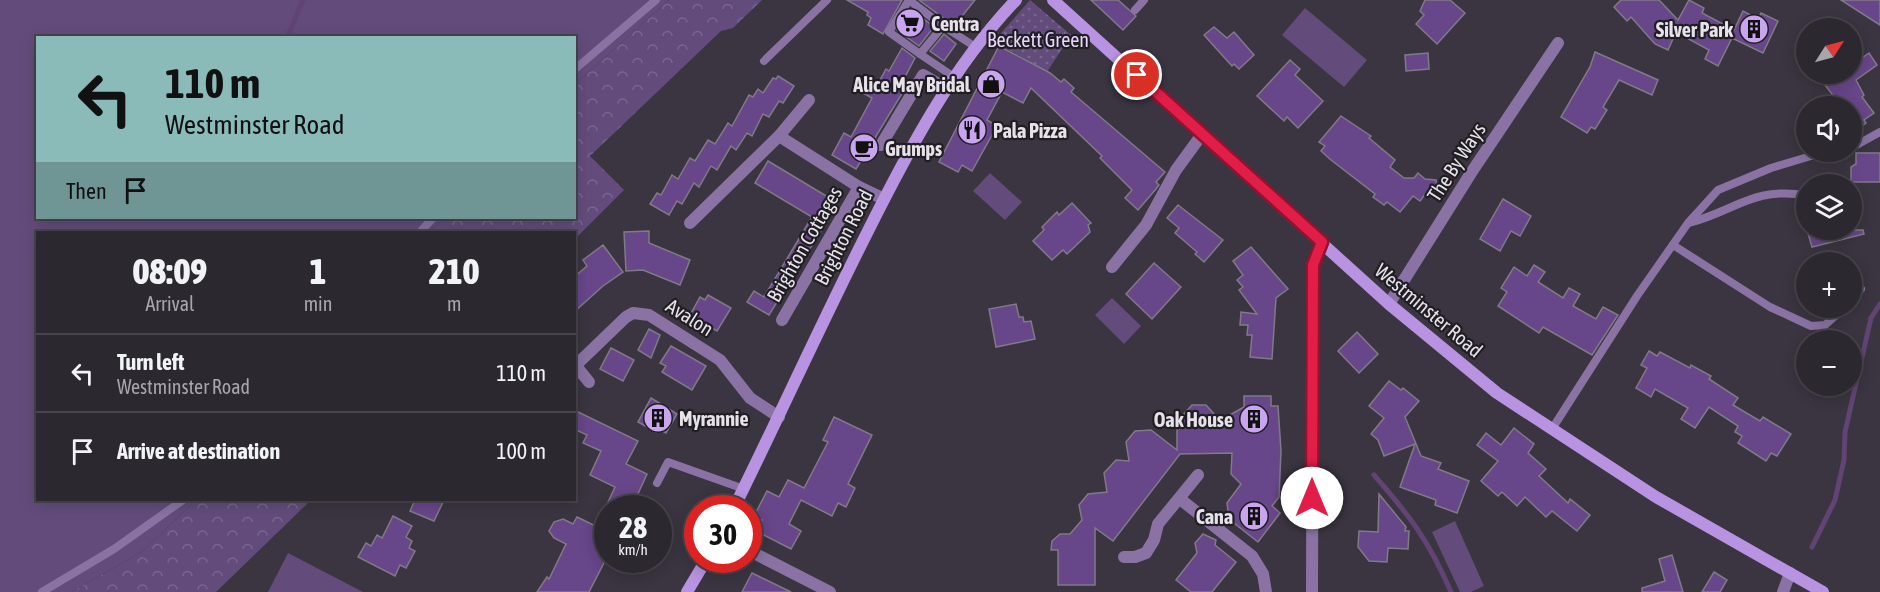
<!DOCTYPE html>
<html lang="en">
<head>
<meta charset="utf-8">
<style>
  :root { --surface:#2c2830; --page:#38343c; --text:#f1f3f6; --muted:#a6a6ab; --line:#48444c }
  body { margin:0; font-family:"Asap Condensed",sans-serif; background:var(--page); color:var(--text); height:100vh; display:flex; flex-direction:column; font-size:22px; white-space:nowrap }
  * { box-sizing:border-box; margin:0 }
  p { font-size:20px; color:var(--muted) }
  .icon { flex:none; width:33px; height:33px; fill:none; stroke:currentColor; stroke-width:2; stroke-linecap:round; stroke-linejoin:round }
  .map { position:relative; flex:1; overflow:hidden }
  .drawer { position:absolute; left:36px; top:231px; width:540px; height:270px; display:flex; flex-direction:column; background:var(--surface); border-radius:0px; box-shadow:0 3px 15px #0003,0 0 0 2px var(--line) }
  .drawer>* { flex:none }
  .banner { position:absolute; left:36px; top:36px; width:540px; height:183px; border-radius:0px; box-shadow:0 3px 15px #0003,0 0 0 2px var(--line); background:#8bbbb9; color:#111; overflow:hidden }
  .needle { width:39px; rotate:54deg }
  .fabs { position:absolute; left:1796px; top:18px; display:grid; gap:12px }
  .fabs a { display:grid; place-items:center; width:66px; height:66px; border-radius:50%; background:var(--surface); box-shadow:0 3px 15px #0003,0 0 0 2px var(--line); font-size:30px }
  .speed { position:absolute; left:594px; top:495px; display:flex; gap:12px; font-size:30px; font-weight:700; text-align:center }
  .speed>* { display:grid; place-content:center; width:78px; height:78px; border-radius:50%; background:var(--surface); box-shadow:0 3px 15px #0003,0 0 0 2px var(--line); line-height:1 }
  .speed small { font-size:15px; font-weight:400 }
  .speed .limit { border:9px solid #d22; background:#fff; color:#111 }
  .pin { position:absolute; display:grid; place-items:center; width:51px; height:51px; color:#fff; margin:-26px; border:3px solid #fff; border-radius:50%; box-shadow:0 2px 6px #0007 }
  .me { position:absolute; width:66px; margin:-33px; rotate:0deg; stroke-linejoin:round; filter:drop-shadow(0 0 4px #0008) }
  .turn { display:flex; align-items:center; gap:21px; height:126px; padding:0 30px; font-size:27px }
  .turn .icon { width:78px; height:78px; stroke-width:2.5 }
  .turn b { display:block; font-size:42px; line-height:51px }
  .then { display:flex; align-items:center; height:57px; padding:0 30px; background:#0003; gap:12px; font-size:22px }
  .eta { display:flex; justify-content:space-evenly; align-items:center; height:102px; text-align:center }
  .eta b { font-size:36px; font-weight:800; line-height:42px }
  ul { padding:0; list-style:none }
  li { display:flex; align-items:center; gap:18px; height:78px; padding:0 30px; border-top:2px solid var(--line) }
  li div { flex:1 }
  li b { display:block; font-size:22px }
  li em { font-style:normal }
  .map>svg:first-child { display:block }
  .green { fill:#634c7b }
  .forest { fill:url(#forest-crowns) }
  .park { fill:url(#park-dots) }
  .lines { fill:none; stroke-linecap:round; stroke-linejoin:round }
  .stream { stroke:#614474; stroke-width:5 }
  .building { fill:#68468a; stroke:#807a87; stroke-width:1.5 }
  .lane { stroke:#8a73a4; stroke-width:8 }
  .street { stroke:#8a73a4; stroke-width:12 }
  .secondary { stroke:#b893e1; stroke-width:12 }
  .route-casing { stroke:#92132f; stroke-width:15 }
  .route { stroke:#e11d48; stroke-width:10 }
  .labels { text-anchor:middle; dominant-baseline:central; stroke-width:4.5; stroke-linejoin:round; paint-order:stroke }
  .poi-label { font-size:20px; font-weight:bold; fill:#e5e2e9; stroke:#201e23; text-anchor:start }
  .park-label { font-size:20px; fill:#e7d5fc; stroke:#201e23 }
  .street-label { font-size:20px; fill:#e5e2e9; stroke:#201e23 }
</style>
</head>
<body>
<div class="map">
<svg width="1880" height="592" viewBox="0 0 1880 592">
  <defs>
    <pattern id="forest-crowns" width="20" height="18" patternUnits="userSpaceOnUse" patternTransform="scale(1.5)"><rect width="20" height="18" fill="#634c7b"/><path d="M2 6a3 3 0 1 1 6 0M12 15a3 3 0 1 1 6 0" fill="none" stroke="#79668e"/></pattern>
    <pattern id="park-dots" width="8" height="8" patternUnits="userSpaceOnUse" patternTransform="scale(1.5)"><rect width="8" height="8" fill="#634c7b"/><path d="M2 2h.1M6 6h.1" fill="none" stroke="#79668e" stroke-width="1.8" stroke-linecap="round"/></pattern>
  </defs>
  <rect width="100%" height="100%" fill="#3a3540"/>
  <g class="green">
    <path d="M0,0h669l-94,84 -1,-46h-536v180h406l-14,14h-392v268h158l-54,52 -71,40h-71z"/>
    <path d="M1305,8l62,52 -23,27 -62,-52z"/>
    <path d="M990,173l32,29 -17,18 -32,-29z"/>
    <path d="M1112,298l29,28 -17,18 -29,-29z"/>
    <path d="M1455,521l29,65 -13,6h-11l-28,-60z"/>
    <path d="M288,553l75,39h-95z"/>
  </g>
  <g class="forest">
    <path d="M669,0h93l-29,28 -12,3 -131,125 34,34 -49,49 -1,-7h-144l14,-14h130l1,-134z"/>
    <path d="M196,500h115l-95,92h-145l71,-40z"/>
  </g>
  <path class="park" d="M1030,0l41,35 -24,37 -53,-31z"/>
  <g class="lines">
    <g class="stream">
      <path d="M287,38l16,-38"/>
      <path d="M1374,475c36,41 55,66 77,117"/>
      <path d="M1812,547l23,-47 9,-40 1,-28 26,-114 9,-14"/>
    </g>
  </g>
  <g class="building">
    <path d="M847,0h55l-19,34 -15,-9 3,-7 -4,-3 1,-3z"/>
    <path d="M919,0h56l-21,26z"/>
    <path d="M1091,0h27l18,16 -13,14z"/>
    <path d="M1425,0h25l15,13 -28,31 -21,-20 8,-9 -4,-4z"/>
    <path d="M1621,0h38l19,20 11,-20 15,8 -2,5 32,17 9,-19 15,8 3,-6 17,8 -15,32 -31,-15 -14,28 -13,-7 4,-9 -33,-18 -8,18 -13,-6 -24,-27 -4,4 -13,-14z"/>
    <path d="M1841,0h39v25z"/>
    <path d="M911,9l23,18 -15,19 -22,-16z"/>
    <path d="M1214,27l13,11 7,-6 20,23 -15,14 -5,-5 -2,2 -28,-31z"/>
    <path d="M944,34l12,10 -12,17 -14,-10z"/>
    <path d="M999,46l51,27 11,9 3,-3 10,9 -3,4 94,80 -9,10 3,3 -3,4 -18,21 -13,-12 7,-8 -32,-32 2,-2 -71,-68 -8,15 -21,-11 -15,28 10,6 -25,45 -10,-6 -4,7 -19,-10z"/>
    <path d="M902,48l13,10 -11,21 5,3 -53,87 -24,-14 12,-22 7,4 21,-39 -9,-5 7,-11 7,3 9,-16 3,2z"/>
    <path d="M1595,52l63,28 -6,15 -33,-15 -16,27 4,3 -12,19 -4,-2 -4,6 -26,-16 29,-50z"/>
    <path d="M1428,53l1,16 -23,2 -1,-16z"/>
    <path d="M1869,53l8,12 -21,15 8,15 -2,2 12,16 -10,7 2,3 -15,11v-28h-10l-16,-21 17,-11h9v-8z"/>
    <path d="M1290,60l10,9 -5,6 28,26 -25,27 -11,-11 -3,4 -27,-25z"/>
    <path d="M778,76l16,10 -11,17 -4,-2 -10,16 -6,-3 -11,22 -5,-3 -11,17 -5,-4 -14,24 -6,-4 -12,21 -5,-4 -12,21 -5,-3 -8,14 -19,-11 7,-11 4,2 11,-20 6,4 12,-21 5,3 13,-21 7,4 13,-21 4,3 17,-31 4,2 5,-8 5,4 10,-15 3,1z"/>
    <path d="M1341,116l30,20 -2,2 26,22 -5,7 14,11h10l4,-5 7,6 11,1 1,8 -7,8 -4,-3 -6,8 -7,-5 -13,16 -13,-10 -3,3 -11,-8 2,-3 -44,-34 -10,-9 4,-5 -6,-4z"/>
    <path d="M1856,153h24v29h-29v-15l5,-3z"/>
    <path d="M768,161l70,42 -69,112 -22,-13 7,-11 10,6 48,-80 -57,-34z"/>
    <path d="M1503,199l28,17 -11,20 -9,-5 -11,20 -20,-12z"/>
    <path d="M1072,203l19,20 -3,2 2,7 -23,22 -4,-4 -11,10 -19,-19 11,-11 -2,-3 15,-15 2,3z"/>
    <path d="M1178,205l45,35 -19,22 -9,-8 2,-2 -22,-19 4,-5 -12,-10z"/>
    <path d="M1807,230h56l1,4 -52,13z"/>
    <path d="M649,231v12l41,17 -10,25 -37,-15 -17,1 -2,-39z"/>
    <path d="M603,245l20,27 -20,14 -29,26v-35l13,-11 -4,-6z"/>
    <path d="M1251,247l37,42 -12,9 -4,61 -22,-2 2,-22h-5l1,-10h-8l1,-13 16,2 -18,-24 4,-3 -6,-7 6,-5 -10,-14z"/>
    <path d="M1154,263l27,24 -29,32 -26,-25z"/>
    <path d="M1534,265l11,7 -7,10 25,16 6,-10 11,6 -7,12 23,13 7,-12 15,8 -26,40 -49,-28 -4,6 -41,-27 9,-14 -6,-4 13,-21 13,9z"/>
    <path d="M708,295l23,13 -14,23 -27,-16 10,-18 5,3z"/>
    <path d="M1016,304l3,13h4l1,5 7,-1 4,18 -39,8 -7,-38z"/>
    <path d="M649,329l11,6 -9,23 -13,-8z"/>
    <path d="M1357,332l21,22 -19,19 -21,-22z"/>
    <path d="M671,346l35,20 -14,24 -30,-18 4,-6 -6,-3z"/>
    <path d="M611,348l23,12 -11,21 -23,-12z"/>
    <path d="M1649,351l8,5 3,-4 30,16 1,-3 20,11 -2,3 29,19 -5,7 27,16 3,-4 28,17 -14,22 -6,-3 -5,8 -28,-18 4,-7 -7,-4 3,-6 -29,-19 -14,21 -14,-9 7,-11 -33,-19 -4,8 -15,-9 11,-20 -6,-3z"/>
    <path d="M1389,381l12,9 2,-2 16,13 -14,16 16,39 20,7 -3,6 31,12 -12,32 -22,-8 1,-5 -36,-13 15,-43 -31,12 -6,-16 -7,-6 13,-16 -15,-12z"/>
    <path d="M1244,396h27v10h7l3,45 -2,46 -7,9 8,7 -22,29 -29,-23 -2,-16 14,-19 -10,-10 1,-21 -52,1 -67,87 -18,-13v57h-37v-35h-7l1,-9 8,-7h10l12,-14 -3,-15 9,-11 19,-2 -3,-19 12,-13 13,1 -3,-19 9,-11 16,-1 26,20v-34h5l10,-11h14l10,11h12l16,-9z"/>
    <path d="M651,398l26,16 -11,19 -9,-5 -1,4 -18,-10z"/>
    <path d="M574,410l64,31 -12,23 21,10 -10,22 5,2 -4,10h-16l-14,-6 7,-15 -25,-12 11,-24 -18,-8 4,-8 -13,-6z"/>
    <path d="M834,417l38,18 -24,49 7,4 -9,19 -8,-4 -6,13 -31,-16 -12,24 12,7 -10,18 -35,-18 6,-11 -8,-4 13,-25 12,6 9,-17 16,8 24,-46 -5,-2z"/>
    <path d="M1514,428l20,16 -6,9 18,16 -7,7 29,27 2,-4 20,16 -13,16 -25,-20 -6,6 -21,-20 -8,9 -15,-14 -4,4 -17,-15 17,-20 -21,-16 9,-12 15,12z"/>
    <path d="M1379,494l27,33 -1,4h4l-1,18 -20,-1 -1,14 -18,-1 -11,-14 1,-16 19,1z"/>
    <path d="M415,500h29l-10,21 -24,-10z"/>
    <path d="M393,516l19,10 -6,11 6,4 -3,7 6,3 -9,17 -6,-3 -5,11 -37,-19 8,-14 5,3 6,-11 5,3z"/>
    <path d="M577,517l31,15v23l-19,37h-52l10,-15 2,2 17,-35 -12,-6 -5,-7 5,-9 9,-3 10,5z"/>
    <path d="M1203,534l13,6 -1,5 21,17 -24,30h-21l-15,-12 21,-27 -2,-10z"/>
    <path d="M1672,555l11,37h-41v-4l23,-7 -6,-22z"/>
    <path d="M1714,572l13,8 -7,12h-18z"/>
    <path d="M752,573l39,19h-49z"/>
  </g>
  <g class="lines">
    <g class="lane">
      <path d="M1135,10l9,-10"/>
      <path d="M920,54l-31,-22 20,-32 34,26"/>
      <path d="M764,61l63,-61"/>
      <path d="M574,70l82,-70"/>
      <path d="M954,77l-34,-23 23,-28 31,20"/>
      <path d="M1851,148l29,-16"/>
      <path d="M1851,199l4,1"/>
      <path d="M1689,223c48,-13 63,-36 117,-28"/>
      <path d="M420,232l13,-14"/>
      <path d="M1673,245l97,62 41,19 14,-1 19,-17"/>
      <path d="M1851,300l10,-11"/>
      <path d="M1552,429l85,-133 51,-73 30,-33 53,-22 40,-12 29,-2 5,-2"/>
      <path d="M657,483l11,-21 76,27"/>
      <path d="M42,592l72,-43 69,-49"/>
    </g>
    <g class="street">
      <path d="M779,136l80,51 25,12"/>
      <path d="M881,145l42,-70 24,14"/>
      <path d="M690,223l89,-87 30,-36"/>
      <path d="M1112,267l34,-42 30,-55 27,-37"/>
      <path d="M1389,304l82,-131 87,-130"/>
      <path d="M782,320l77,-133"/>
      <path d="M576,366l13,16"/>
      <path d="M574,367l52,-50 7,-4 16,2 71,45 30,38 29,19"/>
      <path d="M1180,499l72,57 11,18 3,18"/>
      <path d="M748,550l82,42"/>
      <path d="M1124,557h11l11,-4 8,-13 4,-16 40,-49"/>
      <path d="M1312,592l1,-327 8,-23"/>
      <path d="M1783,592l7,-19"/>
    </g>
    <g class="secondary">
      <path d="M1053,0l336,304 108,89 159,104 167,95"/>
      <path d="M734,508c45,-91 87,-184 133,-275 41,-82 85,-166 149,-233"/>
      <path d="M687,592l19,-32"/>
    </g>
  </g>
  <g class="lines">
    <g class="route-casing">
      <path id="route" d="M1137,75l185,167 -9,23 -1,233"/>
    </g>
    <use href="#route" class="route"/>
  </g>
  <defs>
    <g id="supermarket-disc" transform="scale(1.5)"><circle r="9.5" fill="#c8a5ee" stroke="#201e23"/><path d="M-6-5.5h2.5l.6 2H6L4.5 2H-2.5L-4.4-4H-6ZM-1.5 3.2a1.3 1.3 0 1 0 .1 0ZM3 3.2a1.3 1.3 0 1 0 .1 0Z" fill="#111"/></g>
    <g id="building-disc" transform="scale(1.5)"><circle r="9.5" fill="#c8a5ee" stroke="#201e23"/><path d="M-4-6H4V6H1V3H-1V6H-4ZM-2.5-4.3h1.7v1.8h-1.7ZM.8-4.3h1.7v1.8H.8ZM-2.5-1h1.7V.8h-1.7ZM.8-1h1.7V.8H.8Z" fill="#111"/></g>
    <g id="shop-disc" transform="scale(1.5)"><circle r="9.5" fill="#c8a5ee" stroke="#201e23"/><path d="M-5-2.5h2.3a2.7 3.5 0 0 1 5.4 0H5L5.5 6h-11ZM-1.5-2.5h3a1.5 2.3 0 0 0-3 0Z" fill="#111"/></g>
    <g id="restaurant-disc" transform="scale(1.5)"><circle r="9.5" fill="#c8a5ee" stroke="#201e23"/><path d="M-5-6h1v4h1v-4h1v4h1v-4h1v5L-1.5 .5V6h-2V.5L-5-1ZM5-6V6H3V1.5H1.5Q1.5-4 5-6Z" fill="#111"/></g>
    <g id="cafe-disc" transform="scale(1.5)"><circle r="9.5" fill="#c8a5ee" stroke="#201e23"/><path d="M-5.5-4.5H6V0H3Q3 3.5 0 3.5H-2.5Q-5.5 3.5-5.5 0ZM3-3.2v2h1.7v-2ZM-6 4.5H4V6H-6Z" fill="#111"/></g>
  </defs>
  <g fill-rule="evenodd">
    <use href="#supermarket-disc" x="910" y="23"/>
    <use href="#building-disc" x="1754" y="29"/>
    <use href="#shop-disc" x="991" y="84"/>
    <use href="#restaurant-disc" x="972" y="130"/>
    <use href="#cafe-disc" x="864" y="148"/>
    <use href="#building-disc" x="658" y="418"/>
    <use href="#building-disc" x="1254" y="419"/>
    <use href="#building-disc" x="1254" y="516"/>
  </g>
  <g class="labels">
    <g class="poi-label">
      <text x="931" y="23">Centra</text>
      <text x="1733" y="29" text-anchor="end">Silver Park</text>
      <text x="970" y="84" text-anchor="end">Alice May Bridal</text>
      <text x="993" y="130">Pala Pizza</text>
      <text x="885" y="148">Grumps</text>
      <text x="679" y="418">Myrannie</text>
      <text x="1233" y="419" text-anchor="end">Oak House</text>
      <text x="1233" y="516" text-anchor="end">Cana</text>
    </g>
    <g class="park-label">
      <text x="1038" y="39">Beckett Green</text>
    </g>
    <g class="street-label">
      <text transform="translate(1456 162) rotate(-57)">The By Ways</text>
      <text transform="translate(843 237) rotate(-63)">Brighton Road</text>
      <text transform="translate(804 244) rotate(-60)">Brighton Cottages</text>
      <text transform="translate(1429 310) rotate(40)">Westminster Road</text>
      <text transform="translate(690 317) rotate(32)">Avalon</text>
    </g>
  </g>
</svg>
<div class="fabs">
<a><svg class="needle" viewBox="-14 -14 28 28"><path d="M0-13l5 13h-10z" fill="#e53935"/><path d="M0 13l5-13h-10z" fill="#a6a6ab"/></svg></a>
<a><svg class="icon" aria-label="sound" viewBox="0 0 24 24"><path d="M4 9h4l5-4v14l-5-4H4zM17 9q2 3 0 6"/></svg></a>
<a><svg class="icon" aria-label="layers" viewBox="0 0 24 24"><path d="M12 4l9 5-9 5-9-5zM3 14l9 5 9-5"/></svg></a>
<a>+</a>
<a>−</a>
</div>
<div class="speed"><div>28<small>km/h</small></div><div class="limit">30</div></div>
<div class="pin" style="left:1137px;top:75px;background:#d93025"><svg class="icon" aria-label="arrive" viewBox="0 0 24 24"><path d="M6 21V4h12l-3 4 3 4H6"/></svg></div>
<svg class="me" style="left:1312px;top:498px" viewBox="-20 -20 40 40"><circle r="19" fill="#fff"/><path d="M0-13L10 11 0 6-10 11z" fill="#e11d48"/></svg>
<div class="banner">
<div class="turn"><svg class="icon" aria-label="left" viewBox="0 0 24 24"><path d="M17 20v-9H6M10 6l-5 5 5 5"/></svg><div><b>110 m</b>Westminster Road</div></div>
<div class="then">Then<svg class="icon" aria-label="arrive" viewBox="0 0 24 24"><path d="M6 21V4h12l-3 4 3 4H6"/></svg></div>
</div>
<section class="drawer">
<div class="eta">
<div><b>08:09</b><p>Arrival</p></div>
<div><b>1</b><p>min</p></div>
<div><b>210</b><p>m</p></div>
</div>
<ul>
<li><svg class="icon" aria-label="left" viewBox="0 0 24 24"><path d="M17 20v-9H6M10 6l-5 5 5 5"/></svg><div><b>Turn left</b><p>Westminster Road</p></div><em>110 m</em></li>
<li><svg class="icon" aria-label="arrive" viewBox="0 0 24 24"><path d="M6 21V4h12l-3 4 3 4H6"/></svg><div><b>Arrive at destination</b></div><em>100 m</em></li>
</ul>
</section>
</div>
</body>
</html>
